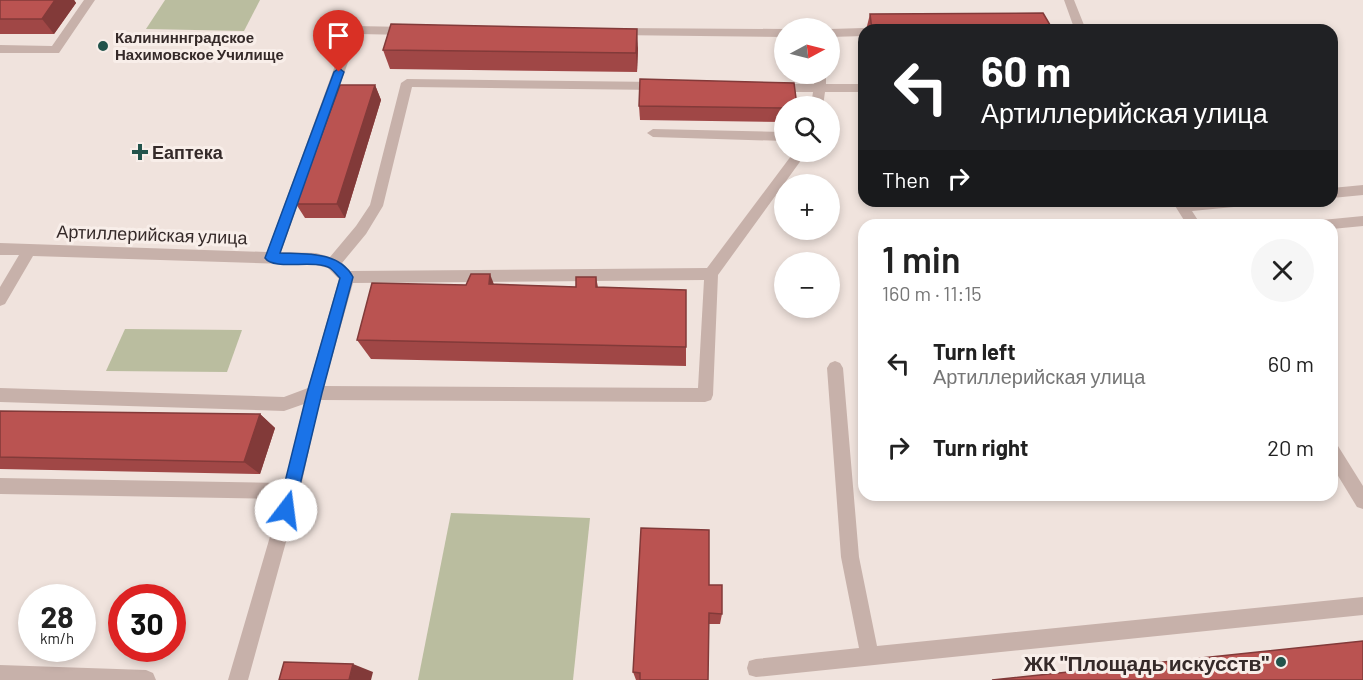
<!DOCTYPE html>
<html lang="en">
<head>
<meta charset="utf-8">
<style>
  :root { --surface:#fff; --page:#f6f6f6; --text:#222; --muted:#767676 }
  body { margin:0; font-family:Barlow,sans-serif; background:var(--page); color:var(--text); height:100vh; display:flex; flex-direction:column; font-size:22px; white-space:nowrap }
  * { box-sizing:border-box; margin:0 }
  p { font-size:20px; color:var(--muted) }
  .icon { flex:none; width:33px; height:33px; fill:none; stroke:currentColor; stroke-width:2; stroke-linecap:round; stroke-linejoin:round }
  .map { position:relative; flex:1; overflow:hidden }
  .sheet { position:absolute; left:858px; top:219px; width:480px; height:282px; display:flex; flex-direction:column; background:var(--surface); border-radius:18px; box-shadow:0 3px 9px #0003 }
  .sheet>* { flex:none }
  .top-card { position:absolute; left:858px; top:24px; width:480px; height:183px; border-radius:18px; box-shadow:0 3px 9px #0003; background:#202124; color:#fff; overflow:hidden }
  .needle { width:39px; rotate:83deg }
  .buttons { position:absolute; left:774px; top:18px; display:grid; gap:12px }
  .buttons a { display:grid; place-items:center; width:66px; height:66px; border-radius:50%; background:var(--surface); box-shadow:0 3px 9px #0003; font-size:30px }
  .speed { position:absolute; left:18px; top:584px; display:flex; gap:12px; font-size:30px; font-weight:700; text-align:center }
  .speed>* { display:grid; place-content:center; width:78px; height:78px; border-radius:50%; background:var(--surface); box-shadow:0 3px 9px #0003; line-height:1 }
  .speed small { font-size:15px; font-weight:400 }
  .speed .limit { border:9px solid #d22; background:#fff; color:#111 }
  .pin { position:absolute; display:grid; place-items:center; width:51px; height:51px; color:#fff; margin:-62px -26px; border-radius:50% 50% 50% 0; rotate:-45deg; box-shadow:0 0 6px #0007 }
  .pin .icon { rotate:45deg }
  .me { position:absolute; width:66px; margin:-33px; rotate:15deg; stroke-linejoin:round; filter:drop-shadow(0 0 4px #0008) }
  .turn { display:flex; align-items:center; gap:21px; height:126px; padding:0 24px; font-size:27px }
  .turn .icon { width:78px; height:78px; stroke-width:2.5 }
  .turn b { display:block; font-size:42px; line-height:51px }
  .then { display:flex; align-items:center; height:57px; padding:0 24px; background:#0003; gap:12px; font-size:22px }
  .round { display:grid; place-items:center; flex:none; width:63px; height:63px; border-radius:32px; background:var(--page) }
  .summary { display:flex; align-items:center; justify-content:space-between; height:102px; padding:0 24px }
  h1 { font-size:36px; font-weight:600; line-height:45px }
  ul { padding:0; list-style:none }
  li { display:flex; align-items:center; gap:18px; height:84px; padding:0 24px }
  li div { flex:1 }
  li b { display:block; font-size:22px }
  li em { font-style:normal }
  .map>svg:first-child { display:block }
  .green { fill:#babd9f }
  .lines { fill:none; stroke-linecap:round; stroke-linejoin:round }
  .minor { fill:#c7b1aa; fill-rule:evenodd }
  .wall { fill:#a04746 }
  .shaded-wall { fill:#823a39 }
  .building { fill:#ba5351; stroke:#823a39; stroke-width:1.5 }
  .route { fill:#1a73e8; stroke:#114b97; stroke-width:1.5 }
  .poi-dot { fill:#22534b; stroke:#f8eee9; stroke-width:2 }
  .labels { text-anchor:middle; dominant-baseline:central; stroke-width:6; stroke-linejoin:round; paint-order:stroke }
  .far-poi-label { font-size:15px; font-weight:bold; fill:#352a29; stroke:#f8eee9; text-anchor:start }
  .poi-label { font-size:18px; font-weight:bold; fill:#352a29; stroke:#f8eee9; text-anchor:start }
  .street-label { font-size:18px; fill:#352a29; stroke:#f8eee9 }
  .near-poi-label { font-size:21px; font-weight:bold; fill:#352a29; stroke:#f8eee9; text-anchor:end }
</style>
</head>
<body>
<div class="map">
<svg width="1363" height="680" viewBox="0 0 1363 680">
  <rect width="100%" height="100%" fill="#f0e3dd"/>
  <g class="green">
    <path d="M165,0h95l-16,31 -98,-2z"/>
    <path d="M125,329l117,1 -15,42 -121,-1z"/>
    <path d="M451,513l139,5 -17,162h-155z"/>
  </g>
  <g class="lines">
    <g class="minor">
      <path d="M84,0h11l-36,53h-59v-8l52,1z"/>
      <path d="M1064,0h10l12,30h-83l6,-4 64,-1z"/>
      <path d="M354,26l54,1 6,4 -6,4 -50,-1 -77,218 35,1 14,4 26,-31 14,-21 31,-122 6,-4 251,3 6,4 -6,4 -246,-3 -29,119 -17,28 -24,29 8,8 357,-3 87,-116h13l-89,123 -5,120 -2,5 -6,2 -385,-2 -20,91 -52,189h-20l53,-181 -281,-5v-16l285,5 19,-79 -20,7 -284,-9v-14l284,9 24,-9 31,-109 -11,-11 -12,-3 -283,-9 -28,48 -5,2v-19l19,-32h-19v-12l267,9 81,-222zM704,280l-6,108 -374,-2 29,-103z"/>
      <path d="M618,28l166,1v8l-170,-2v-6z"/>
      <path d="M864,28l4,2h-4v6l-34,1v-8z"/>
      <path d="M814,74h12v10h38v8h-39l-2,14h-12l2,-14h-38l-6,-4 6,-4h39z"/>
      <path d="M653,129l131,3v9l-131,-4 -6,-4z"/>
      <path d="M1363,185v10l-31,3v-10z"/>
      <path d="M1172,201h79l-7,5 -52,5 9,14h-14z"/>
      <path d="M1363,216v10l-31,3v-4h-17l7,-5z"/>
      <path d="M835,361l5,2 3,5 16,189 18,89 486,-49v18l-607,62 -7,-2 -2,-7 2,-7 7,-2 103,-11 -18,-91 -14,-189 3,-5z"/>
      <path d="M1332,443l6,3 25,40v23l-6,-2 -25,-41z"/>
      <path d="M0,665l146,5 7,3 3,7h-156z"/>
    </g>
  </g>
  <g class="wall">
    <path d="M0,0h74l2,3 -22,31h-54z"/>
    <path d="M870,14l183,16h-187z"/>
    <path d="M638,48l-1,24 -247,-3 -7,-19z"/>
    <path d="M375,85l6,15 -36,118h-40l-9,-14z"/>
    <path d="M639,106h145v16l-144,-2z"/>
    <path d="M596,277l2,10 88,3v76l-315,-7 -14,-19 109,-55 27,-1 83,3z"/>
    <path d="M0,411l260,3 15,14 -15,46 -260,-5z"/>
    <path d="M709,585l13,29 -2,10h-11l-69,56h-4l-3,-8z"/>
  </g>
  <g class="shaded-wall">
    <path d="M55,0h19l2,3 -22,31 -12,-15z"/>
    <path d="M637,29l1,19 -1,24 -1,-19z"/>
    <path d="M375,85l6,15 -36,118 -8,-14z"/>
    <path d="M490,274l8,21 -9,-11z"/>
    <path d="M260,414l15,14 -15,46 -16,-12z"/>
    <path d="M353,664l20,8 -2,8h-22z"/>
  </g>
  <g class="building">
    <path d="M0,0h55l-13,19h-42z"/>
    <path d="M1043,13l10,17h-181l-2,-16z"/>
    <path d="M391,24l246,5 -1,24 -253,-3z"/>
    <path d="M640,79l154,4 3,23h-13v2l-145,-2z"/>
    <path d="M340,85h35l-38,119h-41z"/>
    <path d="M471,274h19l-1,10 87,3v-10h20v10l90,3v57l-329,-7 15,-57 94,2z"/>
    <path d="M0,411l260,3 -16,48 -244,-5z"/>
    <path d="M641,528l68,2v55h13v29l-13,-1 -1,67h-68v-7l-7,-1z"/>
    <path d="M1363,641v39h-371z"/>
    <path d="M284,662l69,2 -4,16h-70z"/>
  </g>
  <path class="route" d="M339,68l5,4 -64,181c26,1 59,-2 73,24l-31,116 -28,117 -2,6 -6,2 -5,-2 -3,-6 29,-117 33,-115c-3,-3 -7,-8 -10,-10 -16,-9 -56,3 -65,-10l69,-186z"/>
  <g class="poi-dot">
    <circle cx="103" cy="46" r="6"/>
    <path d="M137 143h6v6h6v6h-6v6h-6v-6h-6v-6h6z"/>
    <circle cx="1281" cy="662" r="6"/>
  </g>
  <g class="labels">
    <g class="far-poi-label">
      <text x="115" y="37">Калининнградское<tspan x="115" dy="17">Нахимовское Училище</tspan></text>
    </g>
    <g class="poi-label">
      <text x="152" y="152">Еаптека</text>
    </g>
    <g class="street-label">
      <text transform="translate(152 234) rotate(2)">Артиллерийская улица</text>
    </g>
    <g class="near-poi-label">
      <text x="1269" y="662">ЖК "Площадь искусств"</text>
    </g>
  </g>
</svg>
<div class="buttons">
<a><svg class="needle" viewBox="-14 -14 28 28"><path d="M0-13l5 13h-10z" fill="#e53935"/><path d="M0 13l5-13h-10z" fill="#767676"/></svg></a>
<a><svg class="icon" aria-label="search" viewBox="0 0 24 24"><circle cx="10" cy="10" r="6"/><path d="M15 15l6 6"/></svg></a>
<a>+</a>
<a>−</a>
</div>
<div class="speed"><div>28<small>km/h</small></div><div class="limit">30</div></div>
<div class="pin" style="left:339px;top:72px;background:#d93025"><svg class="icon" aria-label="arrive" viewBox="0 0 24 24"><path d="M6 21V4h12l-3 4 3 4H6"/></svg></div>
<svg class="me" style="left:286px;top:510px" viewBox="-20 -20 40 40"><circle r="19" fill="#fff"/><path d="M0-13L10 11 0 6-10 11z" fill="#1a73e8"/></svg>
<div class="top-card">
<div class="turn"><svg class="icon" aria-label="left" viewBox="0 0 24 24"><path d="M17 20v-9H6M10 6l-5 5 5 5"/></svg><div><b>60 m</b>Артиллерийская улица</div></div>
<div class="then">Then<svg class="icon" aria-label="right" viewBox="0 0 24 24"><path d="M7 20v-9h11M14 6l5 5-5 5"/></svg></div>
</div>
<section class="sheet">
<div class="summary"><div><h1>1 min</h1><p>160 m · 11:15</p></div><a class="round"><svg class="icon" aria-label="close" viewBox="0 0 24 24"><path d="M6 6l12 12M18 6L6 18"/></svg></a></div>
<ul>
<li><svg class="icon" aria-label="left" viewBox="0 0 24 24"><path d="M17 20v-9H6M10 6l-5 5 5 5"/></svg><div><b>Turn left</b><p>Артиллерийская улица</p></div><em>60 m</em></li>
<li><svg class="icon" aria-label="right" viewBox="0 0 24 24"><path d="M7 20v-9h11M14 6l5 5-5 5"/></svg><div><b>Turn right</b></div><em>20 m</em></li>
</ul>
</section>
</div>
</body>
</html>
